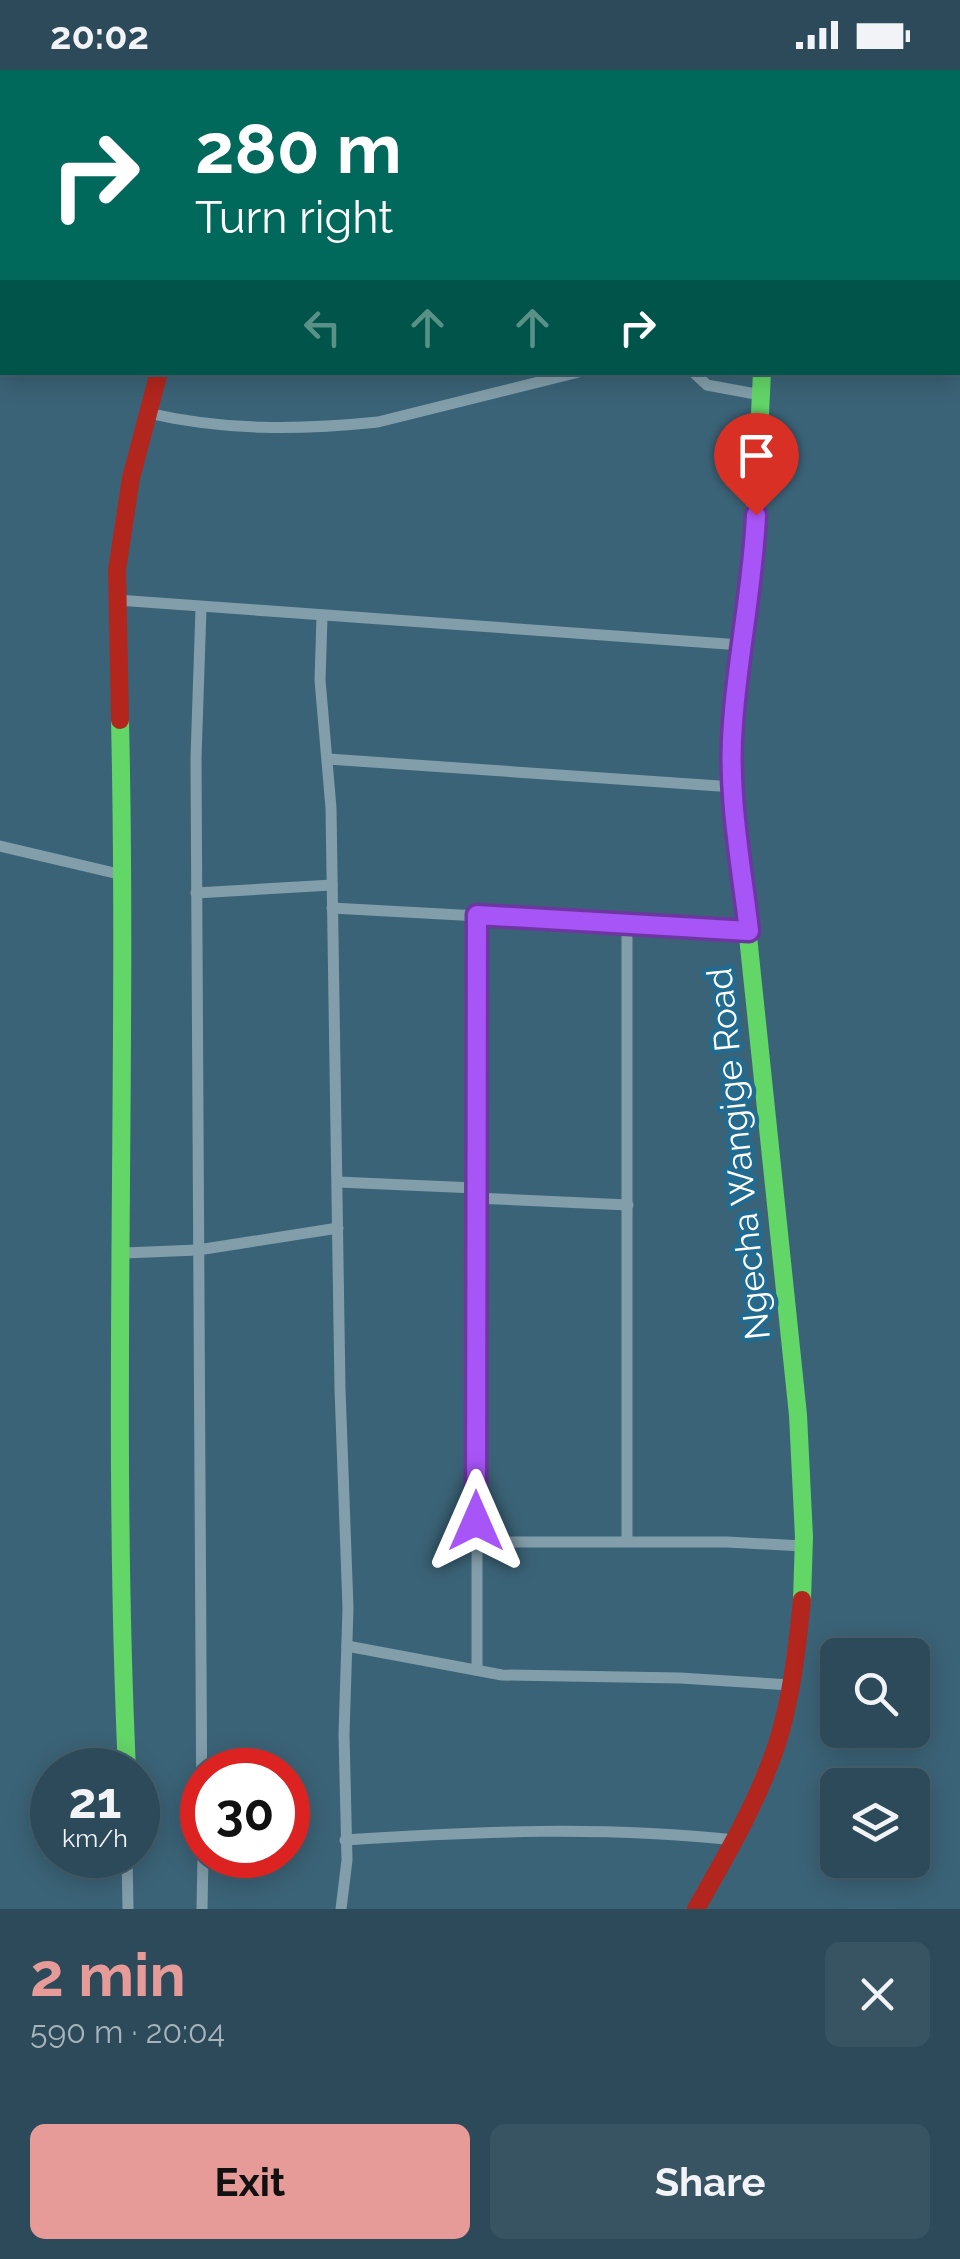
<!DOCTYPE html>
<html lang="en">
<head>
<meta charset="utf-8">
<style>
  :root { --surface:#2c4a59; --page:#385462; --text:#f1f3f6; --muted:#a6b3ba; --line:#48626f; --accent:#e69b98 }
  body { margin:0; font-family:Raleway,sans-serif; background:var(--page); color:var(--text); height:100vh; display:flex; flex-direction:column; font-size:38px; white-space:nowrap }
  * { box-sizing:border-box; margin:0 }
  p { font-size:32px; color:var(--muted) }
  .icon { flex:none; width:55px; height:55px; fill:none; stroke:currentColor; stroke-width:2; stroke-linecap:round; stroke-linejoin:round }
  .map { position:relative; height:1839px; overflow:hidden }
  .drawer { display:flex; flex-direction:column; background:var(--surface); flex:1 }
  .drawer>* { flex:none }
  .guide { position:absolute; left:0px; top:0px; width:960px; height:305px; box-shadow:0 5px 25px #0003,0 0 0 2px var(--line); background:#00695c; color:#fff; overflow:hidden }
  .tools { position:absolute; left:820px; top:1568px; display:grid; gap:20px }
  .tools a { display:grid; place-items:center; width:110px; height:110px; border-radius:15px; background:var(--surface); box-shadow:0 5px 25px #0003,0 0 0 2px var(--line); font-size:50px }
  .speed { position:absolute; left:30px; top:1678px; display:flex; gap:20px; font-size:50px; font-weight:700; text-align:center }
  .speed>* { display:grid; place-content:center; width:130px; height:130px; border-radius:50%; background:var(--surface); box-shadow:0 5px 25px #0003,0 0 0 2px var(--line); line-height:1 }
  .speed small { font-size:25px; font-weight:400 }
  .speed .limit { border:15px solid #d22; background:#fff; color:#111 }
  .pin { position:absolute; display:grid; place-items:center; width:85px; height:85px; color:#fff; margin:-102px -42px; border-radius:50% 50% 50% 0; rotate:-45deg; box-shadow:0 0 10px #0007 }
  .pin .icon { rotate:45deg }
  .me { position:absolute; width:110px; margin:-55px; rotate:0deg; stroke-linejoin:round; filter:drop-shadow(0 0 8px #0008) }
  .turn { display:flex; align-items:center; gap:35px; height:210px; padding:0 30px; font-size:45px }
  .turn .icon { width:130px; height:130px; stroke-width:2.5 }
  .turn b { display:block; font-size:70px; line-height:85px }
  .lanes { display:flex; align-items:center; height:95px; padding:0 30px; background:#0003; justify-content:center; gap:50px; direction:ltr }
  .lanes .off { opacity:.35 }
  .round { display:grid; place-items:center; flex:none; width:105px; height:105px; border-radius:15px; background:var(--page) }
  .head { display:flex; align-items:center; justify-content:space-between; height:170px; padding:0 30px }
  h1 { font-size:60px; font-weight:700; line-height:75px; color:var(--accent) }
  .cta { display:flex; gap:20px; margin-top:auto; padding:20px 30px }
  .cta a { flex:1; height:115px; border-radius:15px; background:var(--accent); color:#111; font-size:40px; font-weight:700; line-height:115px; text-align:center }
  .cta a+a { background:var(--page); color:var(--text) }
  .status { display:flex; justify-content:space-between; align-items:center; height:70px; padding:0 50px; background:var(--surface); direction:ltr }
  .status svg { height:28px; fill:currentColor }
  .map>svg:first-child { display:block }
  .lines { fill:none; stroke-linecap:round; stroke-linejoin:round }
  .lane { stroke:#829eaa; stroke-width:6 }
  .street { stroke:#829eaa; stroke-width:11 }
  .fast { stroke:#63d668; stroke-width:18 }
  .slow { stroke:#ff974d; stroke-width:18 }
  .jam { stroke:#b3261e; stroke-width:18 }
  .route-casing { stroke:#6d37a1; stroke-width:25 }
  .route { stroke:#a855f7; stroke-width:18 }
  .labels { text-anchor:middle; dominant-baseline:central; stroke-width:9; stroke-linejoin:round; paint-order:stroke }
  .street-label { font-size:35px; fill:#fff; stroke:#226b90 }
</style>
</head>
<body>
<div class="status"><b>20:02</b><svg viewBox="0 0 49 12"><path d="M0 12V9h3v3zM5 12V6h3v6zM10 12V3h3v9zM15 12V0h3v12zM26 1h20v11H26zM47 4h2v5h-2z"/></svg></div>
<div class="map">
<svg width="960" height="1839" viewBox="0 0 960 1839">
  <rect width="100%" height="100%" fill="#3b6377"/>
  <g class="lines">
    <path class="lane" d="M245,0l5,2"/>
    <g class="street">
      <path d="M221,0v2"/>
      <path d="M693,302l14,13 54,10"/>
      <path d="M148,343c77,18 152,17 230,9l201,-50"/>
      <path d="M117,530l624,45"/>
      <path d="M201,538l-5,150 6,1086"/>
      <path d="M322,547l-2,63 11,128 9,581 8,219 -4,126 3,126 -6,49"/>
      <path d="M328,689l406,28"/>
      <path d="M0,776l123,29"/>
      <path d="M196,823l136,-8"/>
      <path d="M332,838l417,23"/>
      <path d="M477,845v755"/>
      <path d="M627,854v617"/>
      <path d="M338,1112l137,6"/>
      <path d="M475,1128l153,7"/>
      <path d="M124,1183l74,-3 140,-22"/>
      <path d="M477,1472h250l76,4"/>
      <path d="M347,1576l155,29 178,3 111,7"/>
      <path d="M345,1770c130,-9 261,-14 390,0"/>
      <path d="M127,1785l1,54"/>
      <path d="M202,1839l1,-54"/>
    </g>
    <g class="fast">
      <path d="M762,0v2"/>
      <path d="M87,2l3,-2"/>
      <path d="M129,2l4,-2"/>
      <path d="M0,79l2,-3"/>
      <path d="M0,115l2,-2"/>
      <path d="M762,302l-10,210 -19,140 2,90 63,603 6,122 -2,63"/>
      <path d="M120,650c8,350 -9,701 7,1050"/>
    </g>
    <path class="slow" d="M0,44l2,-2"/>
    <g class="jam">
      <path d="M48,2l3,-2"/>
      <path d="M120,650l-3,-150 14,-92 28,-106"/>
      <path d="M696,1839c30,-53 62,-107 81,-165 15,-47 20,-96 25,-144"/>
    </g>
  </g>
  <g class="lines">
    <g class="route-casing">
      <path id="route" d="M476,1451l1,-606 272,16c-8,-68 -22,-140 -16,-208 5,-70 20,-138 23,-208"/>
    </g>
    <use href="#route" class="route"/>
  </g>
  <g class="labels">
    <g class="street-label">
      <text transform="translate(738 1084) rotate(-96)">Ngecha Wangige Road</text>
    </g>
  </g>
</svg>
<div class="tools">
<a><svg class="icon" aria-label="search" viewBox="0 0 24 24"><circle cx="10" cy="10" r="6"/><path d="M15 15l6 6"/></svg></a>
<a><svg class="icon" aria-label="layers" viewBox="0 0 24 24"><path d="M12 4l9 5-9 5-9-5zM3 14l9 5 9-5"/></svg></a>
</div>
<div class="speed"><div>21<small>km/h</small></div><div class="limit">30</div></div>
<div class="pin" style="left:756px;top:445px;background:#d93025"><svg class="icon" aria-label="arrive" viewBox="0 0 24 24"><path d="M6 21V4h12l-3 4 3 4H6"/></svg></div>
<svg class="me" style="left:476px;top:1451px" viewBox="-20 -20 40 40"><path d="M0-17L14 15 0 8-14 15z" fill="#a855f7" stroke="#fff" stroke-width="4"/></svg>
<div class="guide">
<div class="turn"><svg class="icon" aria-label="right" viewBox="0 0 24 24"><path d="M7 20v-9h11M14 6l5 5-5 5"/></svg><div><b>280 m</b>Turn right</div></div>
<div class="lanes"><svg class="icon off" aria-label="left" viewBox="0 0 24 24"><path d="M17 20v-9H6M10 6l-5 5 5 5"/></svg><svg class="icon off" aria-label="ahead" viewBox="0 0 24 24"><path d="M12 20V5M6 11l6-6 6 6"/></svg><svg class="icon off" aria-label="ahead" viewBox="0 0 24 24"><path d="M12 20V5M6 11l6-6 6 6"/></svg><svg class="icon" aria-label="right" viewBox="0 0 24 24"><path d="M7 20v-9h11M14 6l5 5-5 5"/></svg></div>
</div>
</div>
<section class="drawer">
<div class="head"><div><h1>2 min</h1><p>590 m · 20:04</p></div><a class="round"><svg class="icon" aria-label="close" viewBox="0 0 24 24"><path d="M6 6l12 12M18 6L6 18"/></svg></a></div>
<div class="cta"><a>Exit</a><a>Share</a></div>
</section>
</body>
</html>
